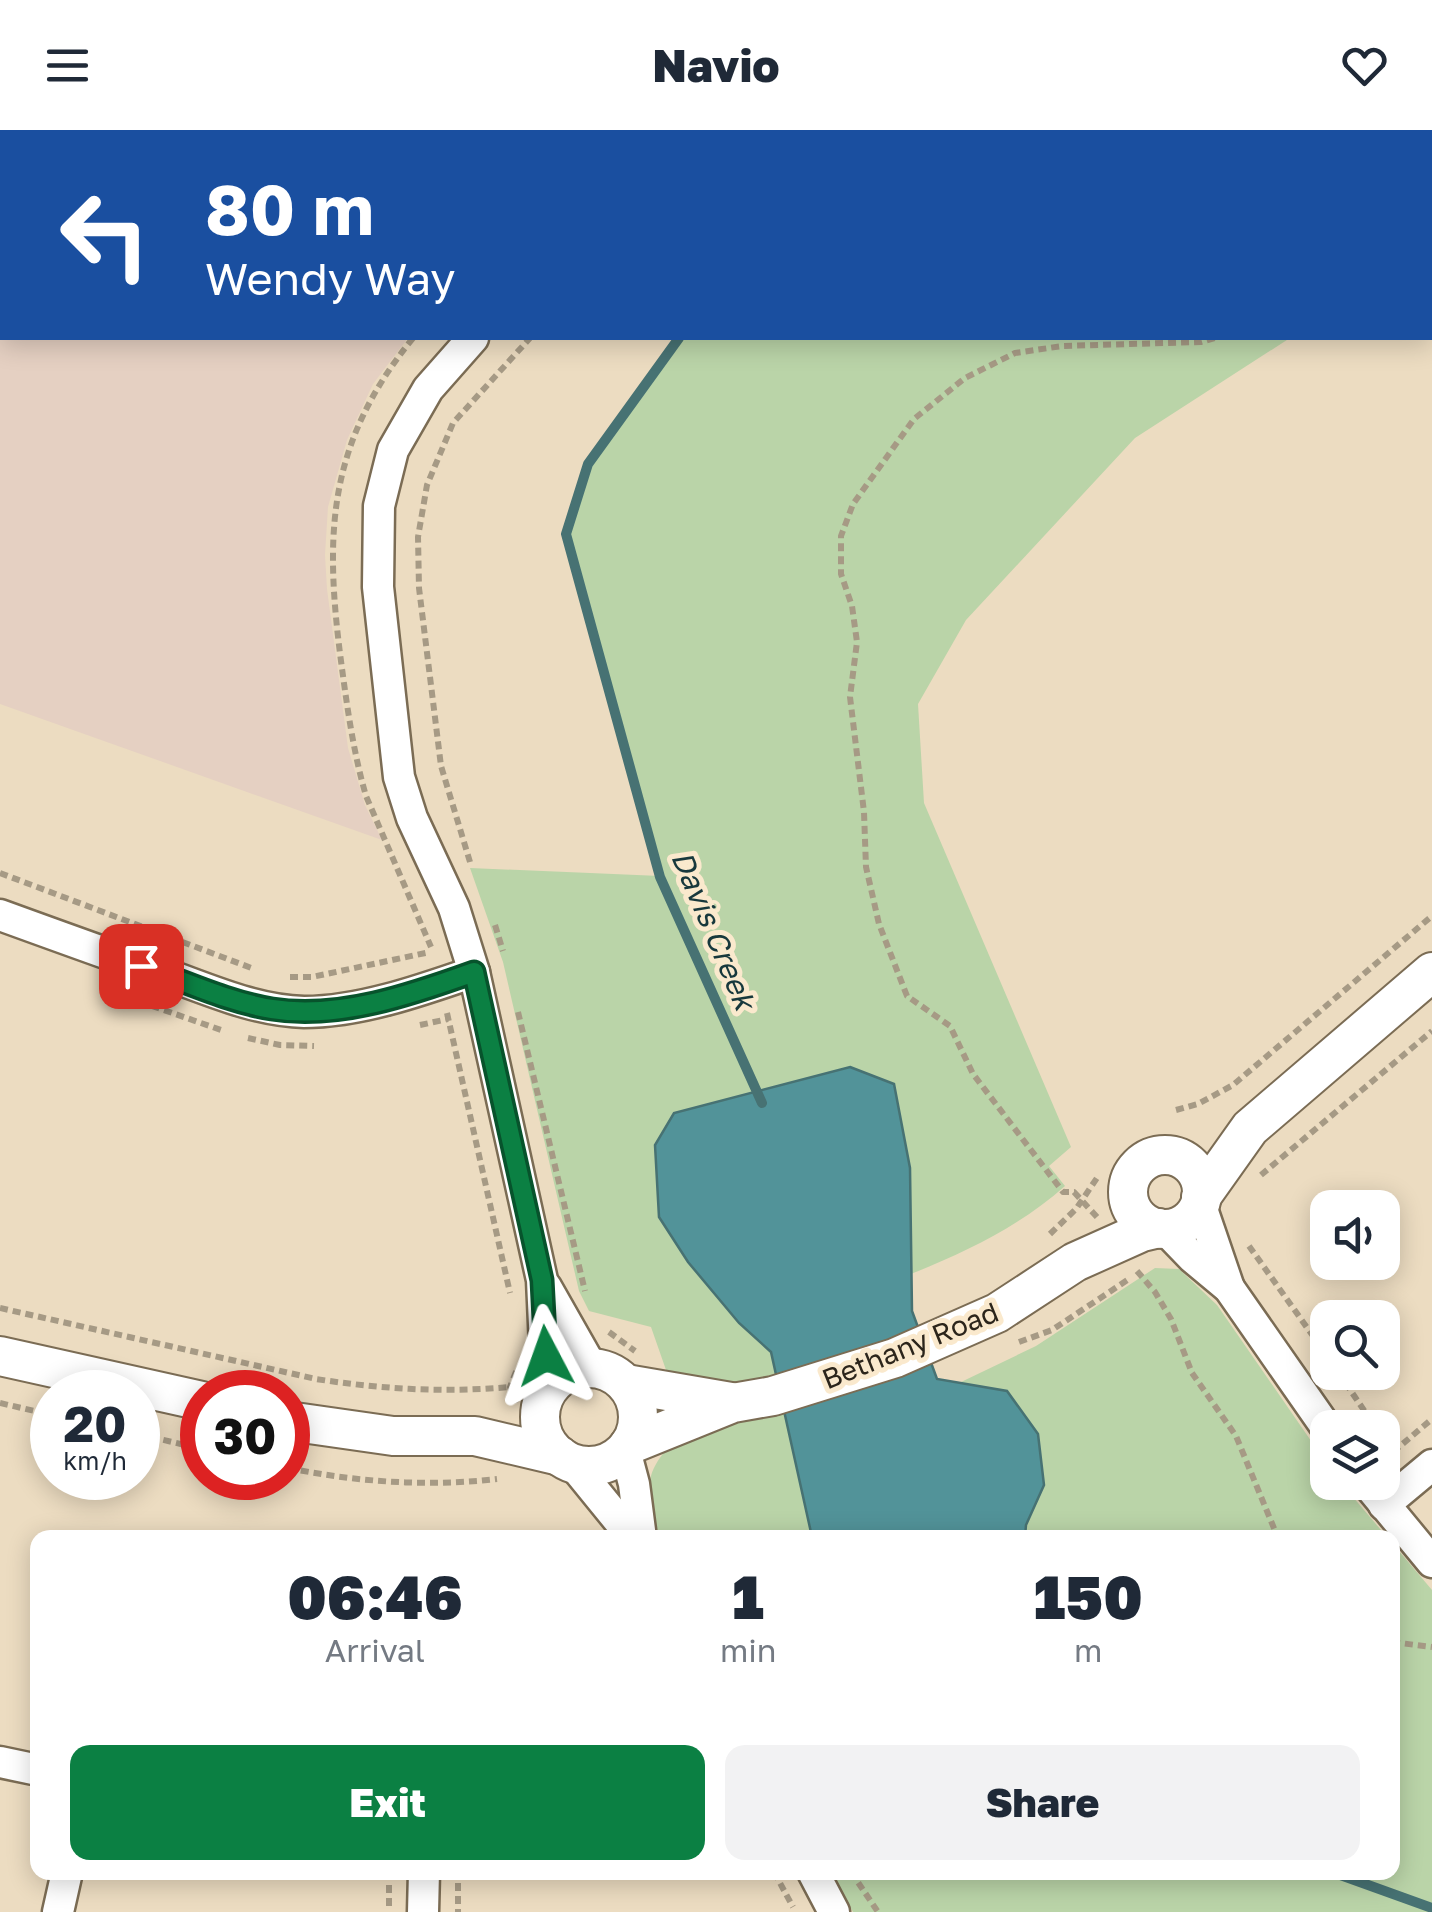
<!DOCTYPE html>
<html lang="en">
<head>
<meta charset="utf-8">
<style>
  :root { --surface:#fff; --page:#f2f2f3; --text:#1f2937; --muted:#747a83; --accent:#0b8043 }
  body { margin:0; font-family:"Golos Text",sans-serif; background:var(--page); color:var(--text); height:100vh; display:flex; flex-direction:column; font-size:38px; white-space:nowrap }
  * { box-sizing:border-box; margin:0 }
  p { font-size:32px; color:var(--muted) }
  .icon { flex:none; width:55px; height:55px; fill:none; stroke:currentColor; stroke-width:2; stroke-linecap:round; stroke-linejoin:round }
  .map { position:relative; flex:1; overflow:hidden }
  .sheet { position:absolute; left:30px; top:1400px; width:1370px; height:350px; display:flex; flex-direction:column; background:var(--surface); border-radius:20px; box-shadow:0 5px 25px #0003 }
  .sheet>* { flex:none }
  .hud { position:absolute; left:0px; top:0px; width:1432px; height:210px; box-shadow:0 5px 25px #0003; background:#1a4fa0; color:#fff; overflow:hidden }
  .tools { position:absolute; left:1310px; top:1060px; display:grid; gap:20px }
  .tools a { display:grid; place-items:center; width:90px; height:90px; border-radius:20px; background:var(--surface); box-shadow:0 5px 25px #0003; font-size:50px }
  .speed { position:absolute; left:30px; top:1240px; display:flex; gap:20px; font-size:50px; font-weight:700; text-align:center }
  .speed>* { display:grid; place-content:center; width:130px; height:130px; border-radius:50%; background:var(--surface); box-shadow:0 5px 25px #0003; line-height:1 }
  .speed small { font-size:25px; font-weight:400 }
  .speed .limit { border:15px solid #d22; background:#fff; color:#111 }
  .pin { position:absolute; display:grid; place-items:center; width:85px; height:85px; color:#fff; margin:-42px; border-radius:20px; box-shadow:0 5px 15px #0006 }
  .me { position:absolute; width:110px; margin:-55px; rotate:356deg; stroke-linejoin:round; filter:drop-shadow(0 0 8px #0008) }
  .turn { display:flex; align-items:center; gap:35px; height:210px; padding:0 40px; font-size:45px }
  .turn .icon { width:130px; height:130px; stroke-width:2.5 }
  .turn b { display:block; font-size:70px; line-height:85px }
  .eta { display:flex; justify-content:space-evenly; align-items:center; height:170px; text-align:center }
  .eta b { font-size:60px; font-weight:800; line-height:70px }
  .cta { display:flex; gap:20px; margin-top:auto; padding:20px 40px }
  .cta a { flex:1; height:115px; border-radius:20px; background:var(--accent); color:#fff; font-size:40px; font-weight:800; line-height:115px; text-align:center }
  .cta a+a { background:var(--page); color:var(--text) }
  header { display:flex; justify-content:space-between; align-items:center; height:130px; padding:0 40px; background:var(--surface); font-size:45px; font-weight:800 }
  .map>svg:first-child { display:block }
  .education { fill:#e5d0c2 }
  .green { fill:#bad4a8 }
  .water { fill:#529399; stroke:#477273; stroke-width:2.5 }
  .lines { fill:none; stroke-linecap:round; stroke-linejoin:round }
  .stream { stroke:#477273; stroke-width:10 }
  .minor-casing { stroke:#7b6c54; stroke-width:35 }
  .tertiary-casing { stroke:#7b6c54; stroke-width:42 }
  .path { stroke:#a69a85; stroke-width:6; stroke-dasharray:8 5; stroke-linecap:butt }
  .minor { stroke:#fff; stroke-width:30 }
  .tertiary { stroke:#fff; stroke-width:38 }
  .route-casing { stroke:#07532c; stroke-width:25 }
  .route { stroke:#0b8043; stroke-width:18 }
  .labels { text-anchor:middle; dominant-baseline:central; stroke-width:10; stroke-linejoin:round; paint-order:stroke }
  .street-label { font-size:28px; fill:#2c251b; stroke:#fae9cd }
  .water-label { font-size:30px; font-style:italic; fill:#17383c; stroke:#fae9cd }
</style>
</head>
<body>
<header><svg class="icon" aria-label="menu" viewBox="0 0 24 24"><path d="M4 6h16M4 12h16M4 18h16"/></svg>Navio<svg class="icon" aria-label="heart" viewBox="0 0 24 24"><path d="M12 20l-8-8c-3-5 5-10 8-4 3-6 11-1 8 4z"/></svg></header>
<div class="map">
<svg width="1432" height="1782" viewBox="0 0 1432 1782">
  <rect width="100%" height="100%" fill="#ecdcc1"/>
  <path class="education" d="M0,0h559l-557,2v206h406l-35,46 -26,56 -19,67 -3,48 2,34 21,159 17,57 17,35 -382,-136z"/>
  <g class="green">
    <path d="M880,0h552v118l-2,-116h-553z"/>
    <path d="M679,208h611l-155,100 -169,182 -48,84 6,99 147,344 -22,19 16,20c-67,60 -157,89 -240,121l111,87 100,-48 119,-78 24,1 38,36 110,159 1,18 13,1 46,54h-727c-19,-52 -15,-71 27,-107l-36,-103 -62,-16 -10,-20 -76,-329 -33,-94 190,8 -94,-342 22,-70z"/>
    <path d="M1393,1414l39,46v322h-579l-21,-39 560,-1z"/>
  </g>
  <path class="water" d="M850,937l44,17 16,84 2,143 25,68 70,12 31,43 6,51 -18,40 -1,12h-213l-41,-185 -32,-29 -51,-61 -29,-45 -4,-72 19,-32z"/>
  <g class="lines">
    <g class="stream">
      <path d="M877,2l3,-2"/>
      <path d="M679,208l-91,126 -22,70 94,343 102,226"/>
      <path d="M1332,1742l100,36"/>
    </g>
    <g class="minor-casing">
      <g id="minor">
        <path d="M610,2l1,-2"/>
        <path d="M473,208l-45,51 -35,61 -14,56 -1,81 21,190 13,41 42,90 20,64 68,308 5,111"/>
        <path d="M0,785c55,20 110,40 165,59 45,16 91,37 139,38 56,0 118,-22 170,-40"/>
        <path d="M1200,1073l29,85"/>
        <path d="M1165,1099l28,29 36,30 99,142"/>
        <path d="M546,1157l46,81"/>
        <path d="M625,1320l9,34 7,54"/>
        <path d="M572,1333l61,75"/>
        <path d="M1366,1352l66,80"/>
        <path d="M1384,1375l48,-40"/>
        <path d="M0,1632l38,8"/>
        <path d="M813,1742l21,40"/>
        <path d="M58,1782l9,-40"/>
        <path d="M423,1782l1,-40"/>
      </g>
    </g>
    <g class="tertiary-casing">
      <g id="tertiary">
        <circle cx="1165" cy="1062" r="37"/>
        <path d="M1201,1067l49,-69 182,-156"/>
        <path d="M0,1226l202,45"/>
        <circle cx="589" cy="1287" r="49"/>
        <path d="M626,1254l105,18"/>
        <path d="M288,1291l105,15h82l85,20"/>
        <path d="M629,1315l104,-42 40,-7 122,-38 102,-45 78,-51 67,-30 17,-4"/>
      </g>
    </g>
    <g class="path">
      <path d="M563,2l1,-2"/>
      <path d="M657,2l1,-2"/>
      <path d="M1430,95l2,-1"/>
      <path d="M413,208c-85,105 -89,194 -72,323 6,45 12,90 25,135l65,151"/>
      <path d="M470,732l-29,-96 -22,-178 -1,-51 9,-52 26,-62 77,-85"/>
      <path d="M0,743l254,96"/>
      <path d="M495,795l8,26"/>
      <path d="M290,847h22l118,-25"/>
      <path d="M115,863l106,37"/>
      <path d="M518,882l67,279"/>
      <path d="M447,883l63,280"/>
      <path d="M420,895l28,-6"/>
      <path d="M248,908l32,7 34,1"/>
      <path d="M1176,980l22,-6 35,-19 199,-169"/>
      <path d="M1261,1045l171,-144"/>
      <path d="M1097,1087l-23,-25h-11l-90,-118 -23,-48 -43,-30 -28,-72 -13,-57 -2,-55 -14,-115 7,-55 -5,-36 -11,-32v-38l12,-32 61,-85 51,-41 50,-25 47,-7 139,-4 14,-4"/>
      <path d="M1050,1104l26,-25 21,-31"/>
      <path d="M1249,1116l79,111"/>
      <path d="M1137,1141l18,21 16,27 21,54 44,63 42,102"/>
      <path d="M0,1178l316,71c65,10 128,14 194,8"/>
      <path d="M609,1202l26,19"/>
      <path d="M1019,1212l33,-12 77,-51"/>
      <path d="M1338,1242l38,56"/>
      <path d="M0,1273l52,12"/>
      <path d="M516,1273l-6,-16 7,-18"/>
      <path d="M138,1304l64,15"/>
      <path d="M1382,1307l14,19"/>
      <path d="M1393,1322l39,-33"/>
      <path d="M288,1338c69,14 139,19 209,11"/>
      <path d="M1392,1512l40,5"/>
      <path d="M34,1737l4,-16"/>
      <path d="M774,1742l19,35"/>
      <path d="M851,1742l27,40"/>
      <path d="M458,1753v29"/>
      <path d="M389,1776v-34"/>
    </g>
    <use href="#minor" class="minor"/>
    <use href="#tertiary" class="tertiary"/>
  </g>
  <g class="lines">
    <g class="route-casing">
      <path id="route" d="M141,836c43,15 87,36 131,43 66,11 141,-15 202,-37l68,308 4,76"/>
    </g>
    <use href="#route" class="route"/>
  </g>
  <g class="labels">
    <g class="street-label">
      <text transform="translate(910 1215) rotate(-22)">Bethany Road</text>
    </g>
    <g class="water-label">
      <text transform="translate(714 800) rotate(67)">Davis Creek</text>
    </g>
  </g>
</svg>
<div class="tools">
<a><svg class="icon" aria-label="sound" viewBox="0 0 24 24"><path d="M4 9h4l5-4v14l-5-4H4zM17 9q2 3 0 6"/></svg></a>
<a><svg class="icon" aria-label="search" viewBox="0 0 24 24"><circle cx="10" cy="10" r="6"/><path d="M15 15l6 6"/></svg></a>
<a><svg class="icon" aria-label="layers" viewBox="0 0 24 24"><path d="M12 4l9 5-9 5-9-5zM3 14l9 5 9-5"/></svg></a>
</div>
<div class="speed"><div>20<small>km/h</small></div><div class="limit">30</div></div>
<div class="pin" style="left:141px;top:836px;background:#d93025"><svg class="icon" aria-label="arrive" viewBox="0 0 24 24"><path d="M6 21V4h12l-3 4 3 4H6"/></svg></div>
<svg class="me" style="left:546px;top:1226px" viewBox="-20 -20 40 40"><path d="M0-17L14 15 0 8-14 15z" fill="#0b8043" stroke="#fff" stroke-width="4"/></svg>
<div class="hud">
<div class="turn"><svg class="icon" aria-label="left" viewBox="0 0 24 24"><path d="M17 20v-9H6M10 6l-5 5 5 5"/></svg><div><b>80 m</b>Wendy Way</div></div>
</div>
<section class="sheet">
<div class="eta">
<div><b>06:46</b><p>Arrival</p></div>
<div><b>1</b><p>min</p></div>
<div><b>150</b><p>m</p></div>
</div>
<div class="cta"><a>Exit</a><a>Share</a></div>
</section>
</div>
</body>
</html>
